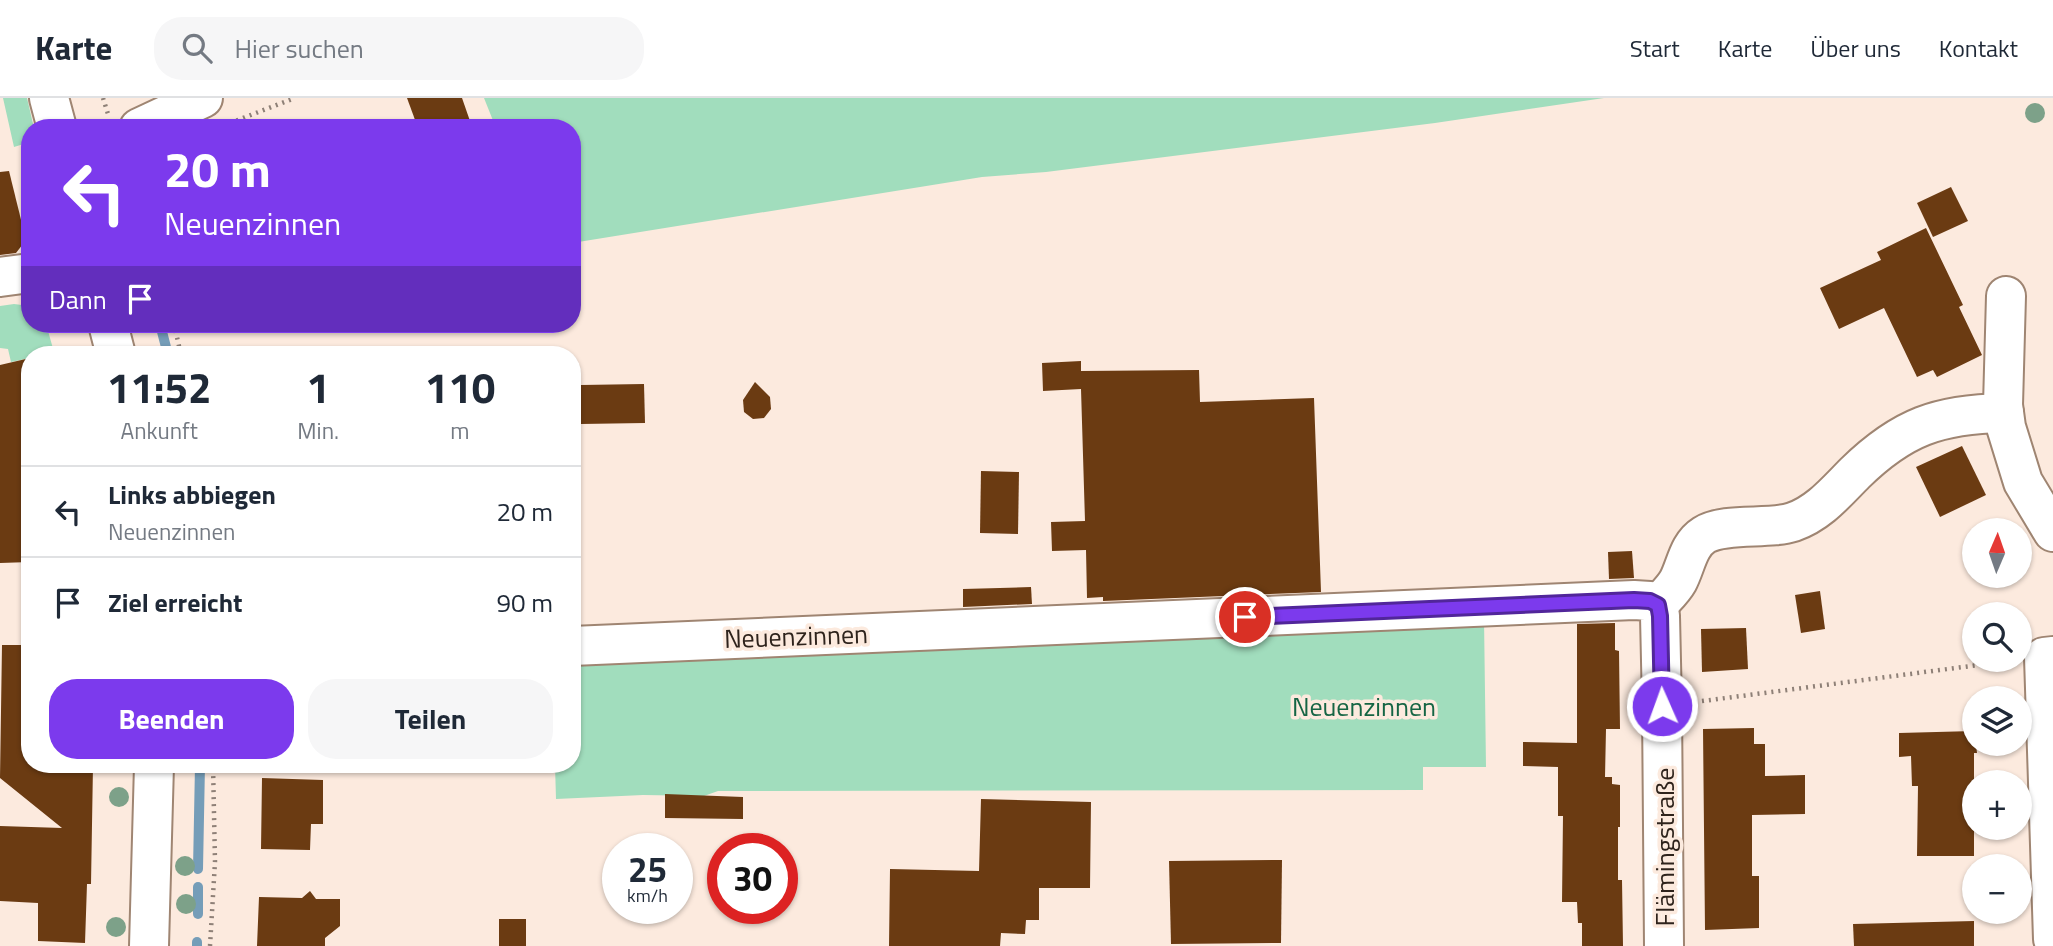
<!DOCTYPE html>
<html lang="de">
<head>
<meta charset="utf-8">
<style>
  :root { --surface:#fff; --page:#f6f6f7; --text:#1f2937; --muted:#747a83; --line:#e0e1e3; --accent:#7c3aed }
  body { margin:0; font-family:"Titillium Web",sans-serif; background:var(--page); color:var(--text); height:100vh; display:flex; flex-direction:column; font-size:26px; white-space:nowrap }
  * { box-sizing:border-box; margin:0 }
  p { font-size:23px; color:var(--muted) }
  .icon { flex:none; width:38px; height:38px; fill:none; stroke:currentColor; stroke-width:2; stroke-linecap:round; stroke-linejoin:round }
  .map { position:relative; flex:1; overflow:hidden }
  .panel { position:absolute; left:21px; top:248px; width:560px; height:427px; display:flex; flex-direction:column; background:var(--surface); border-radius:28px; box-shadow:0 2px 5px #0004 }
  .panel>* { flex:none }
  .banner { position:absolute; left:21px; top:21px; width:560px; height:214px; border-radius:28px; box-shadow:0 2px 5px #0004; background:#7c3aed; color:#fff; overflow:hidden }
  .needle { width:46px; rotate:2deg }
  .fabs { position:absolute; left:1962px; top:420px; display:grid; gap:14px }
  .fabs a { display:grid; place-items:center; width:70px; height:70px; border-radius:50%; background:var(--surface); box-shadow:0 2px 5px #0004; font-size:35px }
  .speed { position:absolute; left:602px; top:735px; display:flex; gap:14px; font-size:35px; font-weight:700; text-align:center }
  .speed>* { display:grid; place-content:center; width:91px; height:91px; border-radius:50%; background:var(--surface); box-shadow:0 2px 5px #0004; line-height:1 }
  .speed small { font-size:18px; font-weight:400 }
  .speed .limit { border:10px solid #d22; background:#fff; color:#111 }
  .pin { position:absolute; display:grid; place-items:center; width:60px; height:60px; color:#fff; margin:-30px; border:4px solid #fff; border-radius:50%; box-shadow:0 2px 7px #0007 }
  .me { position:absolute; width:77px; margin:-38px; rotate:358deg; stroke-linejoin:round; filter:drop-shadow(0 0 5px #0008) }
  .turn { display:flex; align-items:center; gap:24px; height:147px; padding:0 28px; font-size:32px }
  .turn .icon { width:91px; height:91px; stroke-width:2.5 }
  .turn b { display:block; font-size:49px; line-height:60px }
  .then { display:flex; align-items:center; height:66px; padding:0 28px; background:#0003; gap:14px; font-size:26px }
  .eta { display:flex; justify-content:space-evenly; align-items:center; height:119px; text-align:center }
  .eta b { font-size:42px; font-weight:700; line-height:49px }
  .button { display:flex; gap:14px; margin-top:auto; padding:14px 28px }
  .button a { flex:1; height:80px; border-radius:28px; background:var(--accent); color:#fff; font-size:28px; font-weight:700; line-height:80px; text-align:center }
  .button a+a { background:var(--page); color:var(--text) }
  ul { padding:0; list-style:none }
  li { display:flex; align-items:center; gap:21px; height:91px; padding:0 28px; border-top:2px solid var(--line) }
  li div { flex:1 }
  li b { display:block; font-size:26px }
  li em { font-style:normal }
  header { display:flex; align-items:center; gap:42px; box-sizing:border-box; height:98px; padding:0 35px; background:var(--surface); border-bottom:2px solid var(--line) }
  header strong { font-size:33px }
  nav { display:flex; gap:38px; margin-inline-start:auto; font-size:24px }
  .search { width:490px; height:63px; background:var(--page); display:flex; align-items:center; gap:18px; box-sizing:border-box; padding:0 24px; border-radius:28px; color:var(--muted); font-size:26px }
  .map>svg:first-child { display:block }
  .green { fill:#a1ddbd }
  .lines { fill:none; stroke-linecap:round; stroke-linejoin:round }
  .stream { stroke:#759db8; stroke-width:10 }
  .building { fill:#6b3b12 }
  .minor-casing { stroke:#9f8572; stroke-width:42 }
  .path { stroke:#8e8077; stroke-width:4.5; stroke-dasharray:2 5; stroke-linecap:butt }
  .minor { stroke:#fff; stroke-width:38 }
  .tree { fill:#7da189 }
  .route-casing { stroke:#51269a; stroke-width:18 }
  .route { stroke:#7c3aed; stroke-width:12 }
  .labels { text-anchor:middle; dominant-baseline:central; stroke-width:7; stroke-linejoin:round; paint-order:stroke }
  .street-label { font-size:26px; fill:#2e231c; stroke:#fceade }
  .park-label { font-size:26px; fill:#156544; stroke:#fceade }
</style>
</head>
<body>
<header>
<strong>Karte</strong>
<div class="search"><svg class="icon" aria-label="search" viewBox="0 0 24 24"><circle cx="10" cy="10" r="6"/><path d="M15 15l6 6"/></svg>Hier suchen</div>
<nav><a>Start</a><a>Karte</a><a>Über uns</a><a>Kontakt</a></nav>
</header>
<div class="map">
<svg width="2053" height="848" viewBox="0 0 2053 848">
  <rect width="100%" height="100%" fill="#fceade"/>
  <g class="green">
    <path d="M3,0h24l7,30h-4v14l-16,5z"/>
    <path d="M484,0h1120l-169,25 -389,49 -64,5 -410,66v-115h-76z"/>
    <path d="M14,206l16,2v18h16l8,28 -14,3h-10v3l-19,4 -3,-13 -8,-1v-42z"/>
    <path d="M1484,520l2,149h-63v23l-705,1 -14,5 -61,-1 -87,4 -1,-34h17v-111z"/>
  </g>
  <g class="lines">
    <g class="stream">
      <path d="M160,226l7,27"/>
      <path d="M198,771l2,-104"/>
      <path d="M198,816v-27"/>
      <path d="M197,848v-4"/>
    </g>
  </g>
  <g class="building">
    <path d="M407,0h55l8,23 -17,7h-35z"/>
    <path d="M9,73l17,69 -10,13 -16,2v-83z"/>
    <path d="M1951,89l17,34 -35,16 -16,-34z"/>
    <path d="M1926,130l37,77 -4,2 23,48 -45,22 -4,-7 -16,7 -33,-69 -45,21 -19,-41 61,-28 -4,-8z"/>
    <path d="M30,260v204l-30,1v-198z"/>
    <path d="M1081,263v10l118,-1 1,32 114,-4 7,194 -218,9v-4l-16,1 -1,-48 -34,1 -1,-29 34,-1 -4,-132 -38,2 -1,-28z"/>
    <path d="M755,284l15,15 1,12 -7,9 -11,1 -9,-7 -1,-12z"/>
    <path d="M644,286l1,39 -64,1v-39z"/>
    <path d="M1962,348l24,49 -46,22 -24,-50z"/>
    <path d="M981,373l38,1 -1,62 -38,-1z"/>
    <path d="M1632,453l2,27 -25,1 -1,-27z"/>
    <path d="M1031,489l1,17 -69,3v-18z"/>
    <path d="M1820,493l5,38 -24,4 -6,-38z"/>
    <path d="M1615,525v27l4,1 1,78h-14l-1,48h7v7l8,1v42h-2v53h4l1,66h-41v-23h-4l-1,-21h-15l1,-86h-5v-49l-35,-1v-24l54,1v-119z"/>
    <path d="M1746,530l2,41 -46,3 -1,-43z"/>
    <path d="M2,547h28v120h63l-2,119h-4l-2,59 -47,-2v-38l-38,-2v-75l62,2 -62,-50z"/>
    <path d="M1754,630v16h11v32l40,-1v39l-53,1v61h7v52l-54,2 -2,-201z"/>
    <path d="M1974,633v13h2l1,9h-3v103h-57l1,-70h-6l-1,-30 -12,1v-24z"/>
    <path d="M262,680l61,2v44h-12l-1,26 -49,-1z"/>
    <path d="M665,696l78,3v22l-78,-1z"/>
    <path d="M981,701l110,3 -1,86h-51v32h-13l-1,14 -24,-1 -1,13h-111l1,-77 89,2z"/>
    <path d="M1282,762l-1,83 -110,1 -2,-83z"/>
    <path d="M310,793l6,8h24v27l-15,12v8h-68l2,-49 43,1z"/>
    <rect x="499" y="821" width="27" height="27"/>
    <path d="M1974,823v25h-120l-1,-22z"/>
  </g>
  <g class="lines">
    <g class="minor-casing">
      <g id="minor">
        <path d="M49,0l8,30"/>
        <path d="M139,30l64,-30"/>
        <path d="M0,179l30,-4"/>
        <path d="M2006,198l-3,109 3,22 17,55 30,50"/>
        <path d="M108,226l8,31"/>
        <path d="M1658,507c6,-7 15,-15 20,-24 8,-15 10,-36 26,-46 21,-13 65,-5 89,-13 26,-9 43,-30 62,-49 47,-46 84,-59 149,-60"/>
        <path d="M572,548l1062,-46 16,1 8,4 2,11 2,90 2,240"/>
        <path d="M2053,558l-9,1 9,282"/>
        <path d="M149,848l5,-181"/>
      </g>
    </g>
    <g class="path">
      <path d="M103,0l5,16"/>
      <path d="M230,25l65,-25"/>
      <path d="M174,226l7,31"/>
      <path d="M1695,604l314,-41"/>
      <path d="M210,848l5,-84 -2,-97"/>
    </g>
    <use href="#minor" class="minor"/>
  </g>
  <g class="tree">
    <circle cx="2035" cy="15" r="10"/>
    <circle cx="119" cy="699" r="10"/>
    <circle cx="185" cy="768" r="10"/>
    <circle cx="186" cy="806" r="10"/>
    <circle cx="116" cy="829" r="10"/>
  </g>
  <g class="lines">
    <g class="route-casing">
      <path id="route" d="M1245,519l389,-17 16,1 8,4 2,11 2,90"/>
    </g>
    <use href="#route" class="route"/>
  </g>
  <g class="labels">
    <g class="street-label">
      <text transform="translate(796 538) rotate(-2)">Neuenzinnen</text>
      <text transform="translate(1664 749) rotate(-90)">Flämingstraße</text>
    </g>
    <g class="park-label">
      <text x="1364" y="608">Neuenzinnen</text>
    </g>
  </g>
</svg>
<div class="fabs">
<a><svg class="needle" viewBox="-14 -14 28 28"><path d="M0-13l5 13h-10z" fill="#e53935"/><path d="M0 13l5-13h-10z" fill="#747a83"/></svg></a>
<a><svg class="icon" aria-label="search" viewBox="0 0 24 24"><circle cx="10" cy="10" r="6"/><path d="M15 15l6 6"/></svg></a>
<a><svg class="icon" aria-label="layers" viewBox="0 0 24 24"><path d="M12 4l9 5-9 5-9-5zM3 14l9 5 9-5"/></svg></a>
<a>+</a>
<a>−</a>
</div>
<div class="speed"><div>25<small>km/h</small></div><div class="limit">30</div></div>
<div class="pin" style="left:1245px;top:519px;background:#d93025"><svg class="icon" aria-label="arrive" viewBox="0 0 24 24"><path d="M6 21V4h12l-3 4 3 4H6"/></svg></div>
<svg class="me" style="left:1662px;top:608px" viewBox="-20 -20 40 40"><circle r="17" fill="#7c3aed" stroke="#fff" stroke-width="3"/><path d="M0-11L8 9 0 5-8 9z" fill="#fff"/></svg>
<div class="banner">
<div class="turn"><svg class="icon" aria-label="left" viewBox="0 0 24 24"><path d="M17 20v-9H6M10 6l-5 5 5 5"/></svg><div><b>20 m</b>Neuenzinnen</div></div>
<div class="then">Dann<svg class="icon" aria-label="arrive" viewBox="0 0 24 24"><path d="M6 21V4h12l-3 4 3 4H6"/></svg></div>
</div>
<section class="panel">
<div class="eta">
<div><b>11:52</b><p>Ankunft</p></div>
<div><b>1</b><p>Min.</p></div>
<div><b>110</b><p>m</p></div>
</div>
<ul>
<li><svg class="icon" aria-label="left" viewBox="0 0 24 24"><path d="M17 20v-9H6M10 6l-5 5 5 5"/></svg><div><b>Links abbiegen</b><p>Neuenzinnen</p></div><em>20 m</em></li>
<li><svg class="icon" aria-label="arrive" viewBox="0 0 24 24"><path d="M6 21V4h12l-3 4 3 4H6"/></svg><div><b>Ziel erreicht</b></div><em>90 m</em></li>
</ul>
<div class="button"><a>Beenden</a><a>Teilen</a></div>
</section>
</div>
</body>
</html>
